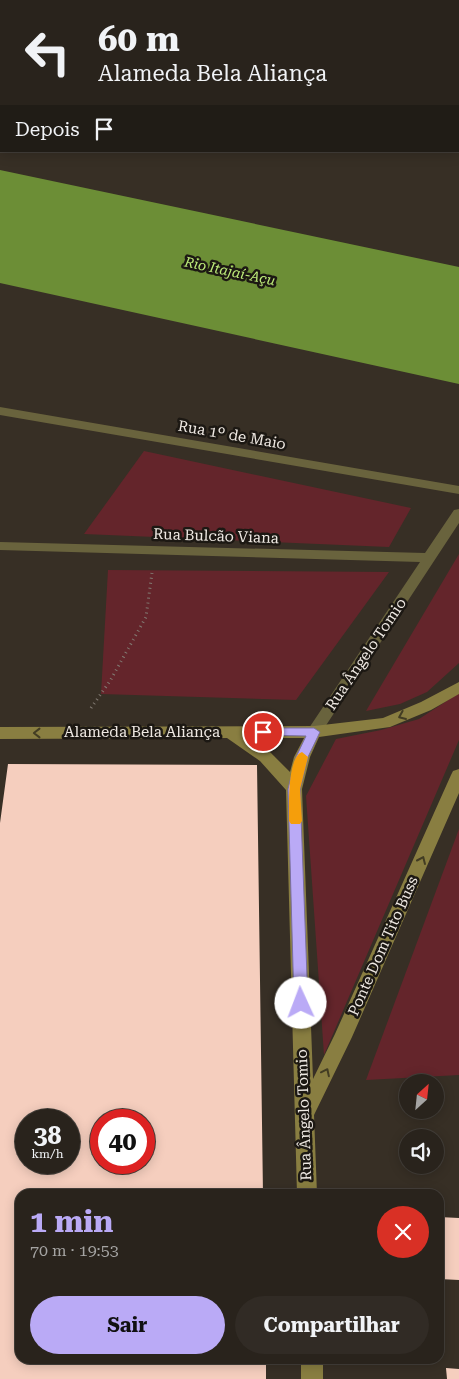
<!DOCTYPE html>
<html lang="pt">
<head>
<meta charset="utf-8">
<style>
  :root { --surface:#29231c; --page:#312b25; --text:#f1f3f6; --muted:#a5a4a3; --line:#45403b; --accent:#baaaf6 }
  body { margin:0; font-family:"Roboto Serif",serif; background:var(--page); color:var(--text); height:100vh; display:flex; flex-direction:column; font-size:19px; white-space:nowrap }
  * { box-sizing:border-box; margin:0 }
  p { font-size:16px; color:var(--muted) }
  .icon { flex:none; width:28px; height:28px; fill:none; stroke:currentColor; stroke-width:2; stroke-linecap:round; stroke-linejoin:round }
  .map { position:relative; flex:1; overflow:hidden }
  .sheet { position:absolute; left:15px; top:1189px; width:429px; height:175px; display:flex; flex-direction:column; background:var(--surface); border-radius:15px; box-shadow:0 2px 12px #0003,0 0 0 1px var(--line) }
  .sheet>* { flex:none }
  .hud { position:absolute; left:0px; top:0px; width:460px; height:152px; box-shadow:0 2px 12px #0003,0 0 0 1px var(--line); background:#29231c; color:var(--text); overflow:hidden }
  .needle { width:32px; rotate:27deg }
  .buttons { position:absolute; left:399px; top:1074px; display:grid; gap:10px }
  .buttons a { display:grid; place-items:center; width:45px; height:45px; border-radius:50%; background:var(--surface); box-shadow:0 2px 12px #0003,0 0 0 1px var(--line); font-size:25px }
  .speed { position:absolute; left:15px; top:1109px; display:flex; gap:10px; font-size:25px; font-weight:700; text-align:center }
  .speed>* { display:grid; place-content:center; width:65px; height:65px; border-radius:50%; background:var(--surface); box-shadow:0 2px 12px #0003,0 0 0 1px var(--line); line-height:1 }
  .speed small { font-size:12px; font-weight:400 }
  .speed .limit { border:8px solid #d22; background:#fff; color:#111 }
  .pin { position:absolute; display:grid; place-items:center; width:42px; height:42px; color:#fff; margin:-21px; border:2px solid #fff; border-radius:50%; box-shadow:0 1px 5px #0007 }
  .me { position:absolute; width:55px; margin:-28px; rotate:358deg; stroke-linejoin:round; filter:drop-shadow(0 0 4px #0008) }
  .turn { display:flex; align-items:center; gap:18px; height:105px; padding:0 15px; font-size:22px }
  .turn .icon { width:65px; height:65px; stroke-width:2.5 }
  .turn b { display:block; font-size:35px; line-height:42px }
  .then { display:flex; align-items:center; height:48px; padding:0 15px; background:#0003; gap:10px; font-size:19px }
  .round { display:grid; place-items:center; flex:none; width:52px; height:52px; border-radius:26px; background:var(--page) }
  .overview { display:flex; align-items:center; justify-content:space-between; height:85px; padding:0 15px }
  h1 { font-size:30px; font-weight:700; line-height:38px; color:var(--accent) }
  .primary-button { display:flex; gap:10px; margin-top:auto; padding:10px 15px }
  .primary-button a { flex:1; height:58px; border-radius:30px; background:var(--accent); color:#111; font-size:20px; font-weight:700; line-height:58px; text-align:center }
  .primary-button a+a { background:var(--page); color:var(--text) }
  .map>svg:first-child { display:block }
  .green { fill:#64252b }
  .water { fill:#6c8e36 }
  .building { fill:#f5cebe; fill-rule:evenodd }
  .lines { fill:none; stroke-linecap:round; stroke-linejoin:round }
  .path { stroke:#827b73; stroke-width:3; stroke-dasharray:1 4; stroke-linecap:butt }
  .lane { stroke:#69633d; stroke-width:15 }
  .street { fill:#69633d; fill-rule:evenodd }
  .secondary { fill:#897e41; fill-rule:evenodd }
  .oneway { stroke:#423c23 }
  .route { fill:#baaaf6; stroke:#796ea0 }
  .slow { fill:#f59e0b }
  .labels { text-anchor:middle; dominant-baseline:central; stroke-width:5; stroke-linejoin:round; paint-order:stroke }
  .far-water-label { font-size:14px; font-style:italic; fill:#beed7a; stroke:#1c1813 }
  .street-label { font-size:15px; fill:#eee8e2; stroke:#1c1813 }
</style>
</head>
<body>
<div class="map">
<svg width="459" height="1379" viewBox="0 0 459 1379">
  <rect width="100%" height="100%" fill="#372f25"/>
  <g class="green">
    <path d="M144,451l267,57 -22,39 -305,-13z"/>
    <path d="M459,554v109l-32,29 -27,12 -34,7z"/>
    <path d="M108,570l281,2 -93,128 -195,-6z"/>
    <path d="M459,693v47l-135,315 -18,-259 30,-57 45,-9 38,-11z"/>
    <path d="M459,829v246l-93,5z"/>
  </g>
  <path class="water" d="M0,170l459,97v117l-459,-101z"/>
  <g class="building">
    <path d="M8,764l249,1 6,429h-243v165h246v20h-266v-556zM26,1120h43v42h-43zM101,1120h43v42h-43z"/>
    <path d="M439,1217l20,1v62l-20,-1z"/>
    <path d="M446,1368l13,1v10h-12z"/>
  </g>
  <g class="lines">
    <path class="path" d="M91,708l19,-27 36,-64 6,-44"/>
    <g class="lane">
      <path d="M452,0l7,1"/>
      <path d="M410,1l2,-1"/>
    </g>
    <g class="street">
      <path d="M0,407l459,79v8l-459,-79z"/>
      <path d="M459,509v14l-140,213 -5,2 -5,-2 -3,-4 3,-4 111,-166 -420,-12v-8l425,11 29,-43z"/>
    </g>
    <g class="secondary">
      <path d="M66,0h11l1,1h-11z"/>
      <path d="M1,34v6l-1,1v-6z"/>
      <rect x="0" y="69" width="1" height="6"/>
      <path d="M459,682v12l-28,16 -41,17 -71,10 -9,20 -8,32 11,290 22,-45 116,-259 2,-4 6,-2v24l-107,244 -38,78 3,79h-20l-11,-404 -26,-29 -33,-23 -227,1v-12l314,-1 69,-8 38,-16zM251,738h53l-10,19 -4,15 -19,-19z"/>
      <rect x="301" y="1359" width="22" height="20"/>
    </g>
  </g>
  <defs><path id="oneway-chevron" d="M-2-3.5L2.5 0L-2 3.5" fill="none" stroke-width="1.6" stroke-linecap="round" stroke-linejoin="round" transform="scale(1.25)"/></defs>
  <g class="oneway">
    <use href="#oneway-chevron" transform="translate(402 716) rotate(157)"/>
    <use href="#oneway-chevron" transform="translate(37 733) rotate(180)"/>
    <use href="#oneway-chevron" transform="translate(422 860) rotate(-66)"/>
    <use href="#oneway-chevron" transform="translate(326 1072) rotate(-64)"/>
  </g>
  <path class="route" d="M263,728h51l6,4 -12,25 -8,32 8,214 -2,4 -5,2 -5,-2 -2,-4 -6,-214 8,-32 10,-21 -47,-1 -2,-3 2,-3z"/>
  <path class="slow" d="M302,752l6,5 -8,32 2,32 -2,3h-9l-2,-3c0,-14 -2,-64 13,-69z"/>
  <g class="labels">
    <g class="far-water-label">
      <text transform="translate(230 271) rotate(12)">Rio Itajaí-Açu</text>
    </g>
    <g class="street-label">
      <text transform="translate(232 435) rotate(10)">Rua 1º de Maio</text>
      <text transform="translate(216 536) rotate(2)">Rua Bulcão Viana</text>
      <text transform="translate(366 654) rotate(-56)">Rua Ângelo Tomio</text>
      <text x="142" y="732">Alameda Bela Aliança</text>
      <text transform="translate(383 946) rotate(-66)">Ponte Dom Tito Buss</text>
      <text transform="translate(304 1115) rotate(-92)">Rua Ângelo Tomio</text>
    </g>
  </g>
</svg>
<div class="buttons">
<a><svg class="needle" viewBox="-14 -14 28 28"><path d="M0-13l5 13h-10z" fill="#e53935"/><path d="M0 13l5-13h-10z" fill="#a5a4a3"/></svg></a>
<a><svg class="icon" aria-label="sound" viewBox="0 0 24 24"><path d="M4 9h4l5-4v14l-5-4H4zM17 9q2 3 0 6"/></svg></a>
</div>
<div class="speed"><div>38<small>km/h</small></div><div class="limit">40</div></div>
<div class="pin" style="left:263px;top:732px;background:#d93025"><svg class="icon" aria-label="arrive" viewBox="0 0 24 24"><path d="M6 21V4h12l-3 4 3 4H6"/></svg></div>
<svg class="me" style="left:301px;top:1003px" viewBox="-20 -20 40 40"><circle r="19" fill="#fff"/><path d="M0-13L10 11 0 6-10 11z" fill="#baaaf6"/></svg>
<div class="hud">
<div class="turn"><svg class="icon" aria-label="left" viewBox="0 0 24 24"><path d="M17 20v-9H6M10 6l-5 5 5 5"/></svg><div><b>60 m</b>Alameda Bela Aliança</div></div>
<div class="then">Depois<svg class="icon" aria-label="arrive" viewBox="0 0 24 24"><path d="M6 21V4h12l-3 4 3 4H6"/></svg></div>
</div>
<section class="sheet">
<div class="overview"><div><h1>1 min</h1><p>70 m · 19:53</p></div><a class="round" style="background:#d93025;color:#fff"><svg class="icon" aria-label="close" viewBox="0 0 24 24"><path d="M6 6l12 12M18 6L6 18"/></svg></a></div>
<div class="primary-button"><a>Sair</a><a>Compartilhar</a></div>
</section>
</div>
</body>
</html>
